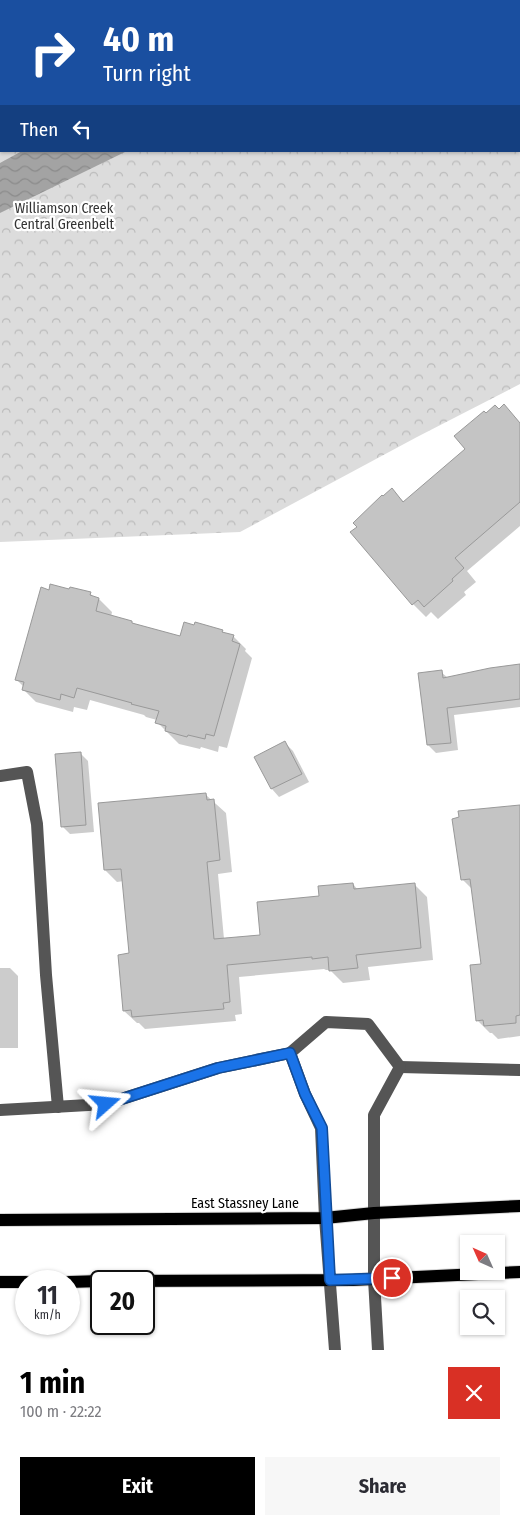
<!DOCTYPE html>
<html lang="en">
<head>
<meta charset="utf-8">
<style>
  :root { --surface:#fff; --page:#f7f7f7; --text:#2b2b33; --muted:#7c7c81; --accent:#000 }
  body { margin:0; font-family:"Fira Sans Condensed",sans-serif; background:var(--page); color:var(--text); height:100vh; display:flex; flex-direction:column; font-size:19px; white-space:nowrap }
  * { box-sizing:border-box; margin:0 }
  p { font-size:16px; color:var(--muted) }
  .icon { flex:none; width:28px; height:28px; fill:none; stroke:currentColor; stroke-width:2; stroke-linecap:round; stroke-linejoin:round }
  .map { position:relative; height:1350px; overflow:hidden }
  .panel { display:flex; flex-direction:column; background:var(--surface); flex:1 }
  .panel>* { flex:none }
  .guide { position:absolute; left:0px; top:0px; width:520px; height:152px; box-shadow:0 1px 4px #0004; background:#1a4fa0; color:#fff; overflow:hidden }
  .needle { width:32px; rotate:315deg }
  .controls { position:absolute; left:460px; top:1235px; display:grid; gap:10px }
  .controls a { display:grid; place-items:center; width:45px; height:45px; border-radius:0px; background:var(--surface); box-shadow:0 1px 4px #0004; font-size:25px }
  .speed { position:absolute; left:15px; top:1270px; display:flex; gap:10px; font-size:25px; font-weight:700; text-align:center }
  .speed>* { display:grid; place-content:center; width:65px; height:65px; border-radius:50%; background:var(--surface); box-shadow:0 1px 4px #0004; line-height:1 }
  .speed small { font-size:12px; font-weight:400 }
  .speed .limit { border:2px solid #111; border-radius:8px; background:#fff; color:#111 }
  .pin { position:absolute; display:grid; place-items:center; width:42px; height:42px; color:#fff; margin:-21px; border:2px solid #fff; border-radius:50%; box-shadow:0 1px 5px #0007 }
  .me { position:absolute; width:55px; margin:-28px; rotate:72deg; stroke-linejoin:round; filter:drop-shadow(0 0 4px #0008) }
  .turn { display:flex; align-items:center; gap:18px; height:105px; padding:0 20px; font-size:22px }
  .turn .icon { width:65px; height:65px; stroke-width:2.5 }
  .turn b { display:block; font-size:35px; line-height:42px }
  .then { display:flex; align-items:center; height:48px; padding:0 20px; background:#0003; gap:10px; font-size:19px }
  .round { display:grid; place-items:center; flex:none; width:52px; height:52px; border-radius:0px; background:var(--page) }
  .overview { display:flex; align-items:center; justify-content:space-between; height:85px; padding:0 20px }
  h1 { font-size:30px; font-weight:700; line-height:38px; color:var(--accent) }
  .cta { display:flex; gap:10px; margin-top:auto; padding:10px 20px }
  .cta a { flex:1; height:58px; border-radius:0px; background:var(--accent); color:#fff; font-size:20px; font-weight:700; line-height:58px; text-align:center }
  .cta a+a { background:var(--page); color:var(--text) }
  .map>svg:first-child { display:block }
  .forest { fill:url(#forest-crowns); fill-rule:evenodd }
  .water { fill:url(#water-waves) }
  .shadow { fill:#0003 }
  .building { fill:#c4c4c4; stroke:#999 }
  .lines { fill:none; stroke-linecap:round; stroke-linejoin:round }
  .major-casing { stroke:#dbdbdb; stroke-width:14 }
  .minor { stroke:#555; stroke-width:12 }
  .major { stroke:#000; stroke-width:12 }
  .route-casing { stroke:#114b97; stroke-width:12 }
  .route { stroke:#1a73e8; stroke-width:9 }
  .labels { text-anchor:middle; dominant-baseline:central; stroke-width:4.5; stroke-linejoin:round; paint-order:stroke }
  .park-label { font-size:14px; fill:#333; stroke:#fff }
  .street-label { font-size:14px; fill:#000; stroke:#fff }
</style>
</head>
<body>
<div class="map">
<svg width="520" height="1350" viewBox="0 0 520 1350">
  <defs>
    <pattern id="forest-crowns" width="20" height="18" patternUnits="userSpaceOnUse" patternTransform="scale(1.25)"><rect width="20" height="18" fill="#dcdcdc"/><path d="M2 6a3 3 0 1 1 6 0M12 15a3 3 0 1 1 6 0" fill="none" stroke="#bbb"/></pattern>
    <pattern id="water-waves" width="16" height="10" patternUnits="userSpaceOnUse" patternTransform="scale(1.25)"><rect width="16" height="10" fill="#a3a3a3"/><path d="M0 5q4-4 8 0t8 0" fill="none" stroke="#8b8b8b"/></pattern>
  </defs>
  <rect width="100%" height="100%" fill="#fff"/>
  <path class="forest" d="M0,0h520v384l-103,53 -177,95 -240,10zM1,1h518v150h-518z"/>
  <g class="water">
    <path d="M303,0h112l-1,1h-114z"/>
    <path d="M22,151h105l-127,62v-50z"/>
  </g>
  <g class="shadow">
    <path d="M504,406l16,17v103l-53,45 9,11 -12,10 2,3 -28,24 -7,-7 -5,5 -13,-13 -61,-71 6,-6 25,-29 9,-8 12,12 62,-53 20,-35 13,-4z"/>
    <path d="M49,592l41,1 4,5 5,1 13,13 -1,5 70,21 41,-7 3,3 8,2 13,13 -1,2 7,7 -25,90 -8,-2 -1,6 -17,-5 -1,2 -21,-5 -22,-22v-2l-11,-3 -2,-2 -54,-15 -3,10 -13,-3 -1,5 -37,-10 -13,-13 1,-2 -7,-7z"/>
    <path d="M520,665v42l-66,8 4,35 -22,3 -8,-8 13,-73 7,6z"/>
    <path d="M285,743l8,8 16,31 -30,15 -7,-8z"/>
    <path d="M80,753l8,8 6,71 -24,2 -8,-8z"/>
    <path d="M206,795l20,18 6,59 -14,2 6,65 38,-3 59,-39 32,-13 5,6 56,-6 13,13 6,63 -65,7 2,13 -27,3 -13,-13h-4l-2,-1 -85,8 3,37 -7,1 1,6 -91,8 -6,-6h-2l-13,-12 6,-56 -6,-74 -7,1 -12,-12z"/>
    <path d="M520,806v230l-22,3 -6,-6h-2l-13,-13 5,-55 -9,-75 -11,-11z"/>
    <path d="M0,968h10l8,8v72h-18z"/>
  </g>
  <g class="building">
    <path d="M504,404l16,19v79l-65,56 9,10 -12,11 1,2 -29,26 -6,-7 -6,5 -62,-73 7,-5 -4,-4 29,-28 1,1 9,-8 11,14 62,-53 -11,-13 30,-25 2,2 9,-8 4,4z"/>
    <path d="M50,584l19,5 1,-2 21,5 -1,3 9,3 -3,13 36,10v2l48,13 4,-14 10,3 1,-3 28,8 -1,2 12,3 -2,6 8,3 -26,92 -8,-2 -1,5 -17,-4 -1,2 -22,-6 1,-5 -11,-3 4,-12 -28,-7 1,-1 -55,-15 -3,10 -13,-4 -1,6 -38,-10 2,-8 -9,-2 26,-93 8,3z"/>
    <path d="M520,664v35l-73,9 4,35 -24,2 -9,-72 24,-3 1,8 47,-10z"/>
    <path d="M285,741l17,33 -31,15 -17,-32z"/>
    <path d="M81,752l5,73 -25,2 -6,-73z"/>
    <path d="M206,793l1,7 7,-1 6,61 -13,2 7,77 46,-4 -3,-33 62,-6 -1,-10 35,-3 1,6 61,-6 6,65 -65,7 2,13 -29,3 -1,-14 -16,2v-2l-85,8 3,37 -7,1 1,6 -92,8 -1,-7 -8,1 -5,-56 11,-2 -8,-84 -17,1 -6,-67z"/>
    <path d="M520,805v210l-4,1v7l-32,3 -1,-6 -7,1 -6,-56 11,-1 -11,-85 -9,1 -9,-61 7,-2 -1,-6z"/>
  </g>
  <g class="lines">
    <g class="major-casing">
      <g id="major">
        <path d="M0,1220l325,-2 49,-5 146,-7"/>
        <path d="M110,1281l243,-1 167,-8"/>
        <path d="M0,1282h26"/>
        <path d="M69,1282l32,-1"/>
      </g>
    </g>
    <g class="minor">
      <path d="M0,776l27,-4 10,52 9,151 12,132"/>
      <path d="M290,1053l15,41 16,34 4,90 10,132"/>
      <path d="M400,1067l120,3"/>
      <path d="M0,1110l106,-6 112,-36 72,-15 36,-31 42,2 32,43"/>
      <path d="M378,1350l-4,-71v-164l26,-48"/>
    </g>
    <use href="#major" class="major"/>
  </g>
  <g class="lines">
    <g class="route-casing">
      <path id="route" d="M106,1104l112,-36 72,-15 15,41 17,34 8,152 62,-2"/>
    </g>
    <use href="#route" class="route"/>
  </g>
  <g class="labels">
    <g class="park-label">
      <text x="64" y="208">Williamson Creek<tspan x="64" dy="16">Central Greenbelt</tspan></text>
    </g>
    <g class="street-label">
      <text x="245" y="1203">East Stassney Lane</text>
    </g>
  </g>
</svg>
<div class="controls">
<a><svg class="needle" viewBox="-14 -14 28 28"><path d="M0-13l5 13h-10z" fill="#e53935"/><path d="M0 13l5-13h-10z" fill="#7c7c81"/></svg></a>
<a><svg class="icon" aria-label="search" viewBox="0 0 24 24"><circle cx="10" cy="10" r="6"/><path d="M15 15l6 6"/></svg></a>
</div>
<div class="speed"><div>11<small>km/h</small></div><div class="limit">20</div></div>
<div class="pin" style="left:392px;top:1278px;background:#d93025"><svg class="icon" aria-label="arrive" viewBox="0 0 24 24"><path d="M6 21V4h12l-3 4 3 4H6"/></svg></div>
<svg class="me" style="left:106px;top:1104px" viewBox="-20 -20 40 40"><path d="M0-17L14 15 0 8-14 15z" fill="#1a73e8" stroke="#fff" stroke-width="4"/></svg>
<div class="guide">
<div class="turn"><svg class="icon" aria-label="right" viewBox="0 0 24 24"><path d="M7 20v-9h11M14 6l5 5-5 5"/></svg><div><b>40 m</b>Turn right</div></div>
<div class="then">Then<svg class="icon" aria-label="left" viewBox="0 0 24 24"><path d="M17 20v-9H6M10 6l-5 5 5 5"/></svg></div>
</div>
</div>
<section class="panel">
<div class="overview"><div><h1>1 min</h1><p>100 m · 22:22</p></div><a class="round" style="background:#d93025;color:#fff"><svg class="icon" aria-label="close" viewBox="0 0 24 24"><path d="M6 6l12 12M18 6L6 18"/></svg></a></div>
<div class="cta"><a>Exit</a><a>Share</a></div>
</section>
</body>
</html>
